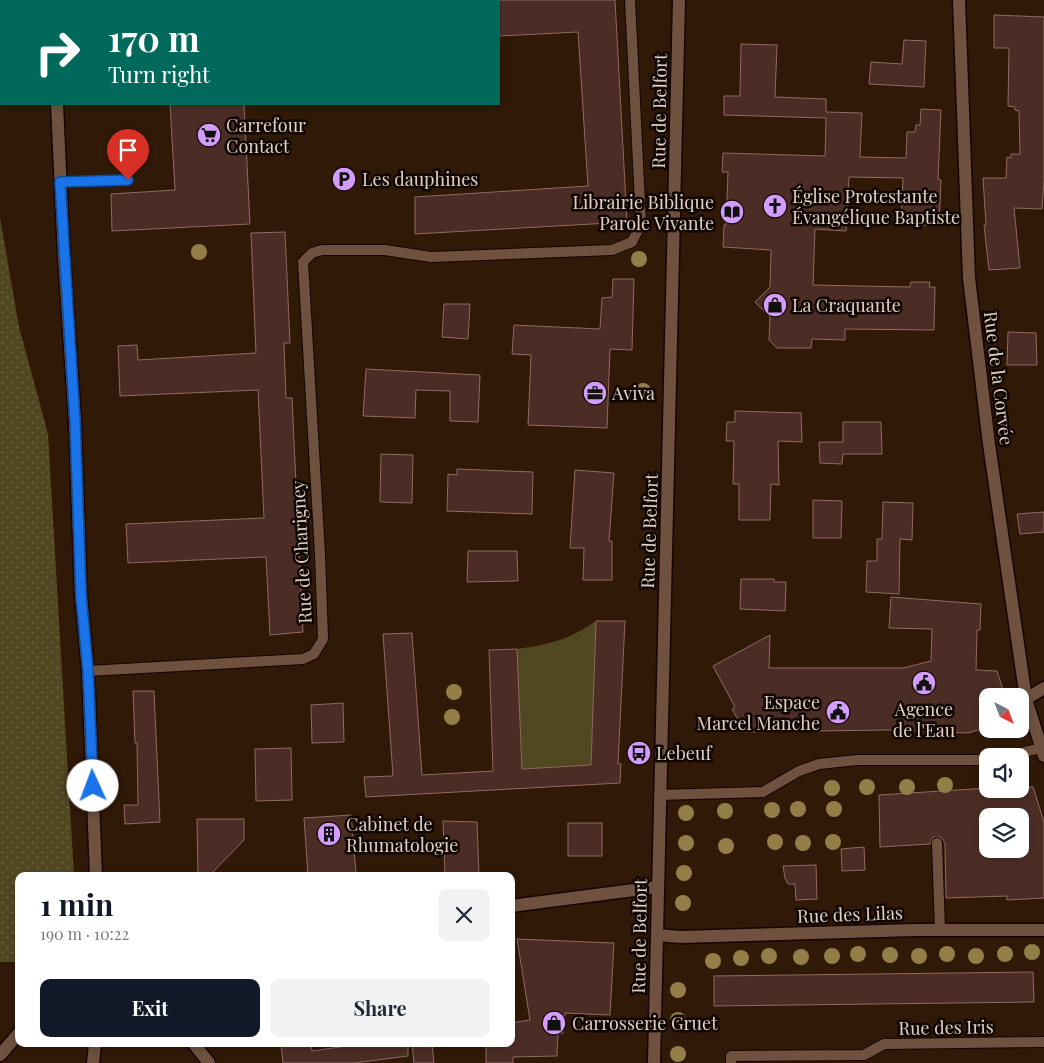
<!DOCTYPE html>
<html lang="en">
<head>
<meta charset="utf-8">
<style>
  :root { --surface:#fff; --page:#f2f2f3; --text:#1f2937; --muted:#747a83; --accent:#111827 }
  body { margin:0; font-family:"Playfair Display",serif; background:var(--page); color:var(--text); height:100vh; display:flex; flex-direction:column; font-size:19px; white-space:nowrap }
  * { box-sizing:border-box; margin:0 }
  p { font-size:16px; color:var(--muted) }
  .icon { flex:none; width:28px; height:28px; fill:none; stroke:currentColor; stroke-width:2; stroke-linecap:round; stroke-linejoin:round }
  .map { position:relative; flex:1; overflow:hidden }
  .details { position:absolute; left:15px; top:872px; width:500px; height:175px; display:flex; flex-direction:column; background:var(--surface); border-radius:10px; box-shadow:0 2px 8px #0003 }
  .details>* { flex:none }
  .top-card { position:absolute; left:0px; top:0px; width:500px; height:105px; box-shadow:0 2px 8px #0003; background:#00695c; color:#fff; overflow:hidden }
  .needle { width:32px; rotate:138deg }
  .controls { position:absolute; left:979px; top:688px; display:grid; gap:10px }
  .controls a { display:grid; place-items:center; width:50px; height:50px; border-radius:10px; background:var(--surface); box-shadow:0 2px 8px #0003; font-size:25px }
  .pin { position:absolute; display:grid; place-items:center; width:42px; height:42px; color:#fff; margin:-51px -21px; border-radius:50% 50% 50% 0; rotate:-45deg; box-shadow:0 0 5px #0007 }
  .pin .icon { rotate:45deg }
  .me { position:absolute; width:55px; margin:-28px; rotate:358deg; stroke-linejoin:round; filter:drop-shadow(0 0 4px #0008) }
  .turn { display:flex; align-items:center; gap:18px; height:105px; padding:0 25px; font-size:22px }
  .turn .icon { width:65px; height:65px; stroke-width:2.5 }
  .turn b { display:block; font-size:35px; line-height:42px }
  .round { display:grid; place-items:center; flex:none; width:52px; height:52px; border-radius:10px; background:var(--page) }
  .headline { display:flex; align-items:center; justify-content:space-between; height:85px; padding:0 25px }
  h1 { font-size:30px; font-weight:700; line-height:38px; color:var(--accent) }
  .cta { display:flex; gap:10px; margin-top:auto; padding:10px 25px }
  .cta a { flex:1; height:58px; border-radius:10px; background:var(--accent); color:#fff; font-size:20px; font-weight:700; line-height:58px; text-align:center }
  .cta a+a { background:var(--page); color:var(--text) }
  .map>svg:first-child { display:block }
  .grass { fill:#514822 }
  .garden { fill:url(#garden-dots) }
  .building { fill:#4c2d25; stroke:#8f6b62; fill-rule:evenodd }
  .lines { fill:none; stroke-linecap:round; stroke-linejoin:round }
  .lane-casing { stroke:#180400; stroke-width:12 }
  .street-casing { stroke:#180400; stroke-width:15 }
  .secondary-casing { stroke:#180400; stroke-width:15 }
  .lane { stroke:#6e523f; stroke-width:10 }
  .street { stroke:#6e523f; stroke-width:12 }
  .secondary { stroke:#6e523f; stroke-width:12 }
  .tree { fill:#937e48 }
  .route-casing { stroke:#114b97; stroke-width:12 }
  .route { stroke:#1a73e8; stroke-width:9 }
  .labels { text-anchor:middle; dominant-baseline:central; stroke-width:5; stroke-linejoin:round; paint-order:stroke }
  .street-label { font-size:18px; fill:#e0cfc5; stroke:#110702 }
  .poi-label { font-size:18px; fill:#e0cfc5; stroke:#110702; text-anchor:start }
</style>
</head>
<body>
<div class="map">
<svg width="1044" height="1063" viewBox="0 0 1044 1063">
  <defs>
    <pattern id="garden-dots" width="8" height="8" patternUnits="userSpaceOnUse" patternTransform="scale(1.25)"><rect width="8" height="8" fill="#514822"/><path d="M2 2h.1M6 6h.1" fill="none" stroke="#6a6141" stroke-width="1.8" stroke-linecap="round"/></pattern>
  </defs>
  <rect width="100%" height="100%" fill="#311907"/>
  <path class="grass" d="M596,621l-5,144 -69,4 -5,-120c34,-5 51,-9 79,-28z"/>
  <path class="garden" d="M0,218l19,109 29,107 26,442h-55v86h-19z"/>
  <g class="building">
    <path d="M499,0h116l12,222 -212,12v-37l173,-11 -10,-154 -79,4z"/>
    <path d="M994,15l50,2v163l-2,29 -28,-1 6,60 -31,2 -5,-45h2l-3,-47h23l1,-21 4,1v-4h9l-1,-43 -4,-1v-3l-7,-1 1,-58h-15z"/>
    <path d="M904,40l22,1 -2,46 -55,-3 2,-22 31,2z"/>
    <path d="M741,44l36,1 -2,52 51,2v13l36,1 -2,44 46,1 1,-26h8l1,-7h4l1,-16 20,1 -3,69 3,1 -2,46 -38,-2 2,-46 -54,-1 -3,54 -31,-2 -2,56 97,2 1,-5h19l-1,5h6l-1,43 -89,-1v11l-33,-1 -1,9h-34l-8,-8 1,-23 -15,-15 15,-15 1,-37 -48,-3 1,-22h2l2,-53h-6l1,-19 102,3 1,-38 -102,-3v-19h16z"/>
    <path d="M170,104h74l6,120 -138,7 -1,-37 64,-4z"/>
    <path d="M285,232l5,111h-6l2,55h6l11,234 -33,3 -4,-78 -138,6 -2,-39 138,-6 -6,-128 -138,6 -2,-50 19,-1 1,15 118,-7 -5,-120z"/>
    <path d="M613,279h21l-2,71 -22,-1 -3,79 -79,-3 3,-70 -19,-1 2,-29 86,4 2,-31 10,-1z"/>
    <path d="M444,304h26l-2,35 -26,-2z"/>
    <path d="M1008,332l28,1 1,32h-30z"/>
    <path d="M366,369l114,6 -2,47 -28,-1v-30l-34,-1 -1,28 -52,-2z"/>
    <path d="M735,411l66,2 1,29 -24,-1 1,44 -8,-1 -1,36h-31v-36h-6l1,-43h-8l1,-19h8z"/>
    <path d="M843,422h38l1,32h-39l-1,10 -22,-1 -1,-21h24z"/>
    <path d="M381,454l32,1 -1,48 -32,-1z"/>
    <path d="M457,469l76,3 -1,42 -85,-3 1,-37 9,1z"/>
    <path d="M575,470l39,3 -5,68h3v39h-29l1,-32h-14z"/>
    <path d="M813,500l29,1 -1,37h-28z"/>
    <path d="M883,502l30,1 -1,37 -12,-1 -1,55 -33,-2 1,-31h10v-22h5z"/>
    <path d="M1044,512v20l-24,2 -3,-20z"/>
    <path d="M468,551h49l1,30 -51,1z"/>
    <path d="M741,579h33v3h12l-1,29 -45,-2z"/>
    <path d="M891,597l90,7 -1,26h-3l-1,40 21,1 8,25h-17v31l-20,6 -80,-3 -143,2 -13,-23 3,-2 -22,-41 57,-31 -1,33h134l28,-7 1,-32 -43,-1z"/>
    <path d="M596,621h29l-7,143h3l-1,19 -254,14 -2,-20 29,-1 -10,-142 29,-1 10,142 71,-4 -4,-121 28,-1 5,120 69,-4z"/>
    <path d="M133,691h21l6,131 -35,2 -1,-19h14l-1,-62h-2z"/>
    <path d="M343,703l1,39 -32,1 -1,-38z"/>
    <path d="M291,748l1,52 -36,1 -1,-52z"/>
    <path d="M1020,787h13l11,35v76l-37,2v-4l-61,2 -1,-55 -4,-6h-8l-3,7 -50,3 -1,-52 109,-7 32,1zM988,816h32v33h-32z"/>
    <path d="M351,815l5,58 -48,3 -4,-58z"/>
    <path d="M197,819h47v21l-35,36h-11z"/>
    <path d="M443,821l34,1 2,54h-34z"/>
    <rect x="568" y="823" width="34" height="33"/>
    <path d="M864,847l1,23 -23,1 -1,-22z"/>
    <path d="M816,865l1,34 -21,1 -1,-16h-7l-3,-6 -2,-12z"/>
    <path d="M517,939l97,4 -4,72 -45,-2 -2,20 -5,1 -1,22 -44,1v6h-27v-19h25v-21l19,-3z"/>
    <path d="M1033,972l1,30 -320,4v-30z"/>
    <path d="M281,1044h30l1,7 49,-7h47v12l-54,7h-71z"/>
    <path d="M412,1044h20l2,19h-20z"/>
  </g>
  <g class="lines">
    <g class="lane-casing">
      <g id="lane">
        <path d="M60,182l68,-2"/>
        <path d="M88,671l215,-12 11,-5 9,-15 -3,-85 -17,-292 9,-9 10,-3h63l46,7 181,-7 20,-8 9,-18 -11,-224"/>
        <path d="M1008,756l33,-8"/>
        <path d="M659,795l104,-3 36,-21 20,-7 38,-4h131"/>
        <path d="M937,843l3,87"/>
        <path d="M731,1063v-7l133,-1 20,-11 160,-2"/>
      </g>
    </g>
    <g class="street-casing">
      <g id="street">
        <path d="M959,0l10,278 20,166 37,255 18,57"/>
        <path d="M56,1l1,-1"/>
        <path d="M119,1l7,-1"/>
        <path d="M1026,699l18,-11"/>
        <path d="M511,906l146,-19"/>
        <path d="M657,935l24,2 234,-7h129"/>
        <path d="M0,1055l19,-22"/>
        <path d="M93,1063l2,-19"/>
      </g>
    </g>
    <g class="secondary-casing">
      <g id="secondary">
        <path d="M0,27h1"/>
        <path d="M57,104l7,153 11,165 6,174 7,75 8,205"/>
        <path d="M194,1044l15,19"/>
        <path d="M654,1063l25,-1063"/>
      </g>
    </g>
    <use href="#lane" class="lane"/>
    <use href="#street" class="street"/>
    <use href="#secondary" class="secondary"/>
  </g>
  <g class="tree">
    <circle cx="199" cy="252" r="8"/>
    <circle cx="639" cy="259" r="8"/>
    <circle cx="643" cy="391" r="8"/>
    <circle cx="454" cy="692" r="8"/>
    <circle cx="452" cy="717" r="8"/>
    <circle cx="945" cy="785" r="8"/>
    <circle cx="867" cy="787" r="8"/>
    <circle cx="907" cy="787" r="8"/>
    <circle cx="832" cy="788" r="8"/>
    <circle cx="798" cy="809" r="8"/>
    <circle cx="834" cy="809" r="8"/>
    <circle cx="772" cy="810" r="8"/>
    <circle cx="725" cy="811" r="8"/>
    <circle cx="686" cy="813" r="8"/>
    <circle cx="775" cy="842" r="8"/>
    <circle cx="833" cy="842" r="8"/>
    <circle cx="686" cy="843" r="8"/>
    <circle cx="803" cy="843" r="8"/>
    <circle cx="726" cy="846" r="8"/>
    <circle cx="684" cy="873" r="8"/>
    <circle cx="683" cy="903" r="8"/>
    <circle cx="1032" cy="952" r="8"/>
    <circle cx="858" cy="954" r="8"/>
    <circle cx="947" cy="954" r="8"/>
    <circle cx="1005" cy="954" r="8"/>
    <circle cx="890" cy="955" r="8"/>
    <circle cx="769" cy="956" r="8"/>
    <circle cx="832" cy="956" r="8"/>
    <circle cx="919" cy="956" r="8"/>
    <circle cx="976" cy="956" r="8"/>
    <circle cx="801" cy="957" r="8"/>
    <circle cx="741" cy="958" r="8"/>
    <circle cx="713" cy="961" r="8"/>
    <circle cx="678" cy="990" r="8"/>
    <circle cx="678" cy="1020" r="8"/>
    <circle cx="678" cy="1054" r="8"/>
  </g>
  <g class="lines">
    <g class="route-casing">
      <path id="route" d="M93,786l-5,-115 -7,-75 -6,-174 -15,-240 68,-2"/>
    </g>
    <use href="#route" class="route"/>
  </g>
  <defs>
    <g id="supermarket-disc" transform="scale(1.25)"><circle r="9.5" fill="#d49cfc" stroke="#110702"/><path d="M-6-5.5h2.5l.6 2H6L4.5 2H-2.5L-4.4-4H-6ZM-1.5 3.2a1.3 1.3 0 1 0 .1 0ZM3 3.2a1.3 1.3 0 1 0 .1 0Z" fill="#111"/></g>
    <g id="parking-disc" transform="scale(1.25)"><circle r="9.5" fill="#d49cfc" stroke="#110702"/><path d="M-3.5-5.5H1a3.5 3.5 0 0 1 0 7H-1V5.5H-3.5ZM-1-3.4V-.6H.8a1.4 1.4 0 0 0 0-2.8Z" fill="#111"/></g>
    <g id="church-disc" transform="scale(1.25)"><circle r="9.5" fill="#d49cfc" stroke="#110702"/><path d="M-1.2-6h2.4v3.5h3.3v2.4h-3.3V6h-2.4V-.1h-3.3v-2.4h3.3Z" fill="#111"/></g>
    <g id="library-disc" transform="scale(1.25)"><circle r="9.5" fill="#d49cfc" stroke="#110702"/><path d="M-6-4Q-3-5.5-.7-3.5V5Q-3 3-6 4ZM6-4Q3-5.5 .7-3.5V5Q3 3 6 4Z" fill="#111"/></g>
    <g id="shop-disc" transform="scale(1.25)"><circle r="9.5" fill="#d49cfc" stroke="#110702"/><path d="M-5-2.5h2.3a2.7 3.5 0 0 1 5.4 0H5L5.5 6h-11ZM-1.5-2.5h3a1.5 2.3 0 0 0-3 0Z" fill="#111"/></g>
    <g id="office-disc" transform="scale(1.25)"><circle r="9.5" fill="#d49cfc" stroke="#110702"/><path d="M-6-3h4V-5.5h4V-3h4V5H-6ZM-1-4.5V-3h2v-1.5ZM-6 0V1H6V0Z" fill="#111"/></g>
    <g id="civic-disc" transform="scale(1.25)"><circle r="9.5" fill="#d49cfc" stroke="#110702"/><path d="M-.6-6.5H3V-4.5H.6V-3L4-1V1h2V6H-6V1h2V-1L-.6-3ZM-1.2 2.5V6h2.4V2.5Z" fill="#111"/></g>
    <g id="bus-disc" transform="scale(1.25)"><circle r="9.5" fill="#d49cfc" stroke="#110702"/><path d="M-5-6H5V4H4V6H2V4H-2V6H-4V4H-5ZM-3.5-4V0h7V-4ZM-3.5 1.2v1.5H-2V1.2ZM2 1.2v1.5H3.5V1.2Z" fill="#111"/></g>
    <g id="building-disc" transform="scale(1.25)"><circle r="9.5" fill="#d49cfc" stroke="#110702"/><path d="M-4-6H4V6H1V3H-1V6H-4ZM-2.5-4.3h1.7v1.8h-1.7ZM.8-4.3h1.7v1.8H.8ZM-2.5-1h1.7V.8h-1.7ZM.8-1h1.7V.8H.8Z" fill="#111"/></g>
  </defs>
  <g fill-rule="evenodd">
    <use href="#supermarket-disc" x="209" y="135"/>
    <use href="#parking-disc" x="344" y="179"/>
    <use href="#church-disc" x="775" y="206"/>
    <use href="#library-disc" x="732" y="212"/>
    <use href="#shop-disc" x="775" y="305"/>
    <use href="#office-disc" x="595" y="393"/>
    <use href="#civic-disc" x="924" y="683"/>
    <use href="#civic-disc" x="838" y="712"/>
    <use href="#bus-disc" x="639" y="753"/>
    <use href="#building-disc" x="329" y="834"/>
    <use href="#shop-disc" x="554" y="1023"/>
  </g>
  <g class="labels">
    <g class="street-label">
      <text transform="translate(659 111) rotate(-89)">Rue de Belfort</text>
      <text transform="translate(999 378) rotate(83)">Rue de la Corvée</text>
      <text transform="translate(649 531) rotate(-88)">Rue de Belfort</text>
      <text transform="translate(301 552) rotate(-93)">Rue de Charigney</text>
      <text transform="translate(850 914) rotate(-2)">Rue des Lilas</text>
      <text transform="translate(639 936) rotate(-89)">Rue de Belfort</text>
      <text transform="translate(946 1027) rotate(-1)">Rue des Iris</text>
    </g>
    <g class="poi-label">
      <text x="226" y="125">Carrefour<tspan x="226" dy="21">Contact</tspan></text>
      <text x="362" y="179">Les dauphines</text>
      <text x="792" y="196">Église Protestante<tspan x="792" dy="21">Évangélique Baptiste</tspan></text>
      <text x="714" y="202" text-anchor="end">Librairie Biblique<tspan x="714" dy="21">Parole Vivante</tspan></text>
      <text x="792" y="305">La Craquante</text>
      <text x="612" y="393">Aviva</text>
      <text x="820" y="702" text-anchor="end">Espace<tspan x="820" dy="21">Marcel Manche</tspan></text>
      <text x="924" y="709" text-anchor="middle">Agence<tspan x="924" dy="21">de l'Eau</tspan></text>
      <text x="656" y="753">Lebeuf</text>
      <text x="346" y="824">Cabinet de<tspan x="346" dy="21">Rhumatologie</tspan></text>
      <text x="572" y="1023">Carrosserie Gruet</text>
    </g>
  </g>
</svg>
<div class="controls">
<a><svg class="needle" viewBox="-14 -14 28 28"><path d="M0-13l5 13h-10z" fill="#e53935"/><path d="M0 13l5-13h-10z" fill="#747a83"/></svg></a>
<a><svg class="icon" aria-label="sound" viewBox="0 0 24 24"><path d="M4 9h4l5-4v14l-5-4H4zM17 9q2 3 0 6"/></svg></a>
<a><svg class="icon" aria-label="layers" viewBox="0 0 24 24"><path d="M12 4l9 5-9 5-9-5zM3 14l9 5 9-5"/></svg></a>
</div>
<div class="pin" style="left:128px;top:180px;background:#d93025"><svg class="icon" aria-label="arrive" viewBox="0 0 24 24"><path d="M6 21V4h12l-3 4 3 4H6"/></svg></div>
<svg class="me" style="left:93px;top:786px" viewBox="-20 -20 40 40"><circle r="19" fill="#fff"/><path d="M0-13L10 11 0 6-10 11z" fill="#1a73e8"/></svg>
<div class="top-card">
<div class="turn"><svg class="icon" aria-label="right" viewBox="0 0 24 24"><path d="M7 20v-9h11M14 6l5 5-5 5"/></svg><div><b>170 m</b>Turn right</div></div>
</div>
<section class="details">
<div class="headline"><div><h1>1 min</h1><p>190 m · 10:22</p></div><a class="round"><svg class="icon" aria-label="close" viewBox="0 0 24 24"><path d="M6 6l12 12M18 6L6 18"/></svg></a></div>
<div class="cta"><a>Exit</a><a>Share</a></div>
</section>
</div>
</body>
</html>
